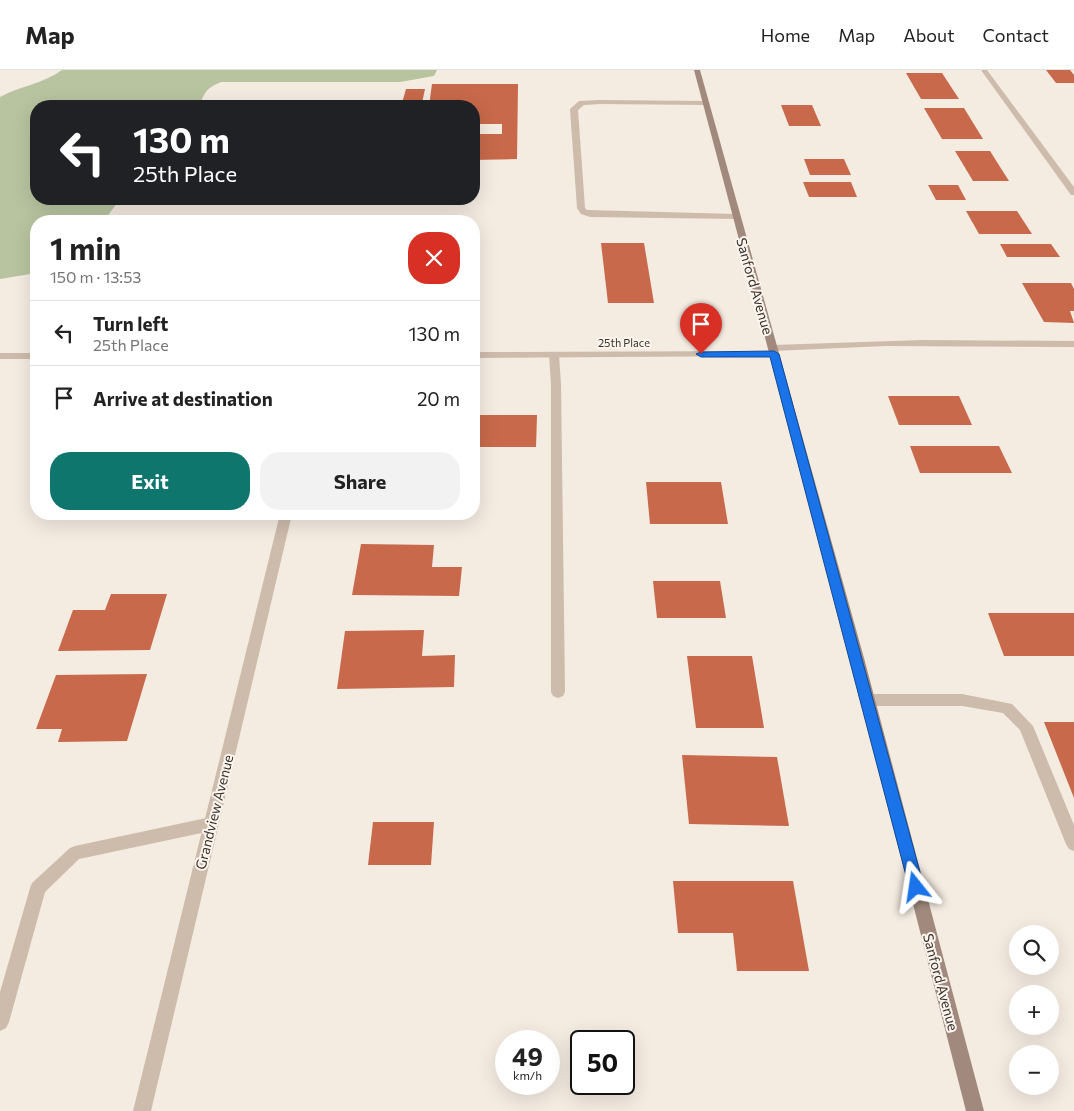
<!DOCTYPE html>
<html lang="en">
<head>
<meta charset="utf-8">
<style>
  :root { --surface:#fff; --page:#f2f2f2; --text:#222; --muted:#767676; --line:#e0e0e0; --accent:#0f766e }
  body { margin:0; font-family:Commissioner,sans-serif; background:var(--page); color:var(--text); height:100vh; display:flex; flex-direction:column; font-size:19px; white-space:nowrap }
  * { box-sizing:border-box; margin:0 }
  p { font-size:16px; color:var(--muted) }
  .icon { flex:none; width:28px; height:28px; fill:none; stroke:currentColor; stroke-width:2; stroke-linecap:round; stroke-linejoin:round }
  .map { position:relative; flex:1; overflow:hidden }
  .drawer { position:absolute; left:30px; top:145px; width:450px; height:305px; display:flex; flex-direction:column; background:var(--surface); border-radius:20px; box-shadow:0 5px 20px #0002 }
  .drawer>* { flex:none }
  .banner { position:absolute; left:30px; top:30px; width:450px; height:105px; border-radius:20px; box-shadow:0 5px 20px #0002; background:#202124; color:#fff; overflow:hidden }
  .buttons { position:absolute; left:1009px; top:855px; display:grid; gap:10px }
  .buttons a { display:grid; place-items:center; width:50px; height:50px; border-radius:50%; background:var(--surface); box-shadow:0 5px 20px #0002; font-size:25px }
  .speed { position:absolute; left:495px; top:960px; display:flex; gap:10px; font-size:25px; font-weight:700; text-align:center }
  .speed>* { display:grid; place-content:center; width:65px; height:65px; border-radius:50%; background:var(--surface); box-shadow:0 5px 20px #0002; line-height:1 }
  .speed small { font-size:12px; font-weight:400 }
  .speed .limit { border:2px solid #111; border-radius:8px; background:#fff; color:#111 }
  .pin { position:absolute; display:grid; place-items:center; width:42px; height:42px; color:#fff; margin:-51px -21px; border-radius:50% 50% 50% 0; rotate:-45deg; box-shadow:0 0 5px #0007 }
  .pin .icon { rotate:45deg }
  .me { position:absolute; width:55px; margin:-28px; rotate:345deg; stroke-linejoin:round; filter:drop-shadow(0 0 4px #0008) }
  .turn { display:flex; align-items:center; gap:18px; height:105px; padding:0 20px; font-size:22px }
  .turn .icon { width:65px; height:65px; stroke-width:2.5 }
  .turn b { display:block; font-size:35px; line-height:42px }
  .round { display:grid; place-items:center; flex:none; width:52px; height:52px; border-radius:20px; background:var(--page) }
  .head { display:flex; align-items:center; justify-content:space-between; height:85px; padding:0 20px }
  h1 { font-size:30px; font-weight:700; line-height:38px }
  .primary-button { display:flex; gap:10px; margin-top:auto; padding:10px 20px }
  .primary-button a { flex:1; height:58px; border-radius:20px; background:var(--accent); color:#fff; font-size:20px; font-weight:700; line-height:58px; text-align:center }
  .primary-button a+a { background:var(--page); color:var(--text) }
  ul { padding:0; list-style:none }
  li { display:flex; align-items:center; gap:15px; height:65px; padding:0 20px; border-top:1px solid var(--line) }
  li div { flex:1 }
  li b { display:block; font-size:19px }
  li em { font-style:normal }
  header { display:flex; align-items:center; gap:30px; box-sizing:border-box; height:70px; padding:0 25px; background:var(--surface); border-bottom:1px solid var(--line) }
  header strong { font-size:24px }
  nav { display:flex; gap:28px; margin-inline-start:auto; font-size:18px }
  .map>svg:first-child { display:block }
  .green { fill:#b8c4a0 }
  .building { fill:#c8694b }
  .lines { fill:none; stroke-linecap:round; stroke-linejoin:round }
  .service { fill:#cdbbac; fill-rule:evenodd }
  .minor { fill:#cdbbac; fill-rule:evenodd }
  .secondary { fill:#a18a7d; fill-rule:evenodd }
  .route { fill:#1a73e8; stroke:#114b97 }
  .labels { text-anchor:middle; dominant-baseline:central; stroke-width:4; stroke-linejoin:round; paint-order:stroke }
  .far-street-label { font-size:11px; fill:#3b302b; stroke:#fbf5ee }
  .street-label { font-size:14px; fill:#3b302b; stroke:#fbf5ee }
</style>
</head>
<body>
<header>
<strong>Map</strong>
<nav><a>Home</a><a>Map</a><a>About</a><a>Contact</a></nav>
</header>
<div class="map">
<svg width="1074" height="1041" viewBox="0 0 1074 1041">
  <rect width="100%" height="100%" fill="#f4ebe1"/>
  <path class="green" d="M62,0h375l-3,6 -34,6h-179c-13,5 -18,11 -21,24h-164v93h84l-16,22h-68v52l-36,6v-182c20,-11 43,-13 62,-27z"/>
  <g class="building">
    <path d="M1046,0h24l4,5v8h-18z"/>
    <path d="M906,3h36l17,26h-38z"/>
    <path d="M432,14h86l-1,75 -43,1v-26h28v-10h-28v-18h-45z"/>
    <path d="M406,19h19l-3,14h-20z"/>
    <path d="M781,35h31l9,21h-32z"/>
    <path d="M924,38h40l19,31h-41z"/>
    <path d="M955,81h35l19,30h-36z"/>
    <path d="M804,89h40l7,16h-41z"/>
    <path d="M803,112h48l6,15h-48z"/>
    <path d="M928,115h30l8,15h-30z"/>
    <path d="M966,141h51l15,23h-53z"/>
    <path d="M601,173h43l10,60h-46z"/>
    <path d="M1000,174h51l9,13h-53z"/>
    <path d="M1022,213h49l3,6v22h-4l4,12 -30,-1z"/>
    <path d="M888,326h71l13,29h-73z"/>
    <path d="M474,345h63l-1,32h-62z"/>
    <path d="M910,376h89l13,27h-92z"/>
    <path d="M646,412h75l7,42h-78z"/>
    <path d="M361,474l73,1 -2,22h30l-3,29 -107,-1z"/>
    <path d="M653,511h67l6,37h-69z"/>
    <path d="M111,524h56l-17,56 -92,1 15,-41h32z"/>
    <path d="M988,543h86v43h-70z"/>
    <path d="M424,560l-2,26 33,-1 -1,32 -117,2 8,-58z"/>
    <path d="M687,586h65l12,72h-68z"/>
    <path d="M147,604l-20,67 -69,1 4,-13h-26l20,-54z"/>
    <path d="M1044,652h30v76z"/>
    <path d="M682,685l95,2 12,69 -100,-2z"/>
    <path d="M373,752h61l-3,43h-63z"/>
    <path d="M673,811h120l16,90h-72l-4,-38h-55z"/>
  </g>
  <g class="lines">
    <g class="service">
      <path d="M600,30l106,1 4,2 -4,2 -106,-1 -16,1 -6,5 7,98 2,2 149,4 4,3 -1,2 -149,-2 -9,-3 -4,-6 -7,-99 9,-8z"/>
      <path d="M923,270l151,1v6l-188,-1 -113,5 -5,-3 5,-3z"/>
      <path d="M554,282l5,3 2,29 4,308 -2,4 -5,2 -5,-2 -2,-4v-308l-2,-29z"/>
      <path d="M868,624h94l50,10 21,22 41,99v26l-5,-2 -3,-5 -46,-114 -17,-17 -41,-7h-94l-5,-2 -2,-4 2,-4z"/>
      <path d="M211,747l5,2 3,5 -3,5 -5,2 -132,28 -34,33 -36,130 -3,6 -6,3v-39l30,-104 2,-5 38,-35 5,-2z"/>
    </g>
    <g class="minor">
      <path d="M981,0h6l87,117v8h-3z"/>
      <path d="M774,281l5,3 -1,2 -304,2v-6z"/>
      <rect x="0" y="283" width="36" height="6"/>
      <path d="M280,444h12l-141,597h-18z"/>
    </g>
    <path class="secondary" d="M694,0h6l164,588 120,453h-18l-116,-453z"/>
  </g>
  <path class="route" d="M774,281l5,3 145,533 -2,5 -6,2 -5,-2 -2,-5 -139,-530h-69l-5,-3 5,-2z"/>
  <g class="labels">
    <g class="far-street-label">
      <text x="624" y="272">25th Place</text>
    </g>
    <g class="street-label">
      <text transform="translate(755 216) rotate(74)">Sanford Avenue</text>
      <text transform="translate(214 742) rotate(-76)">Grandview Avenue</text>
      <text transform="translate(941 912) rotate(75)">Sanford Avenue</text>
    </g>
  </g>
</svg>
<div class="buttons">
<a><svg class="icon" aria-label="search" viewBox="0 0 24 24"><circle cx="10" cy="10" r="6"/><path d="M15 15l6 6"/></svg></a>
<a>+</a>
<a>−</a>
</div>
<div class="speed"><div>49<small>km/h</small></div><div class="limit">50</div></div>
<div class="pin" style="left:701px;top:284px;background:#d93025"><svg class="icon" aria-label="arrive" viewBox="0 0 24 24"><path d="M6 21V4h12l-3 4 3 4H6"/></svg></div>
<svg class="me" style="left:916px;top:817px" viewBox="-20 -20 40 40"><path d="M0-17L14 15 0 8-14 15z" fill="#1a73e8" stroke="#fff" stroke-width="4"/></svg>
<div class="banner">
<div class="turn"><svg class="icon" aria-label="left" viewBox="0 0 24 24"><path d="M17 20v-9H6M10 6l-5 5 5 5"/></svg><div><b>130 m</b>25th Place</div></div>
</div>
<section class="drawer">
<div class="head"><div><h1>1 min</h1><p>150 m · 13:53</p></div><a class="round" style="background:#d93025;color:#fff"><svg class="icon" aria-label="close" viewBox="0 0 24 24"><path d="M6 6l12 12M18 6L6 18"/></svg></a></div>
<ul>
<li><svg class="icon" aria-label="left" viewBox="0 0 24 24"><path d="M17 20v-9H6M10 6l-5 5 5 5"/></svg><div><b>Turn left</b><p>25th Place</p></div><em>130 m</em></li>
<li><svg class="icon" aria-label="arrive" viewBox="0 0 24 24"><path d="M6 21V4h12l-3 4 3 4H6"/></svg><div><b>Arrive at destination</b></div><em>20 m</em></li>
</ul>
<div class="primary-button"><a>Exit</a><a>Share</a></div>
</section>
</div>
</body>
</html>
